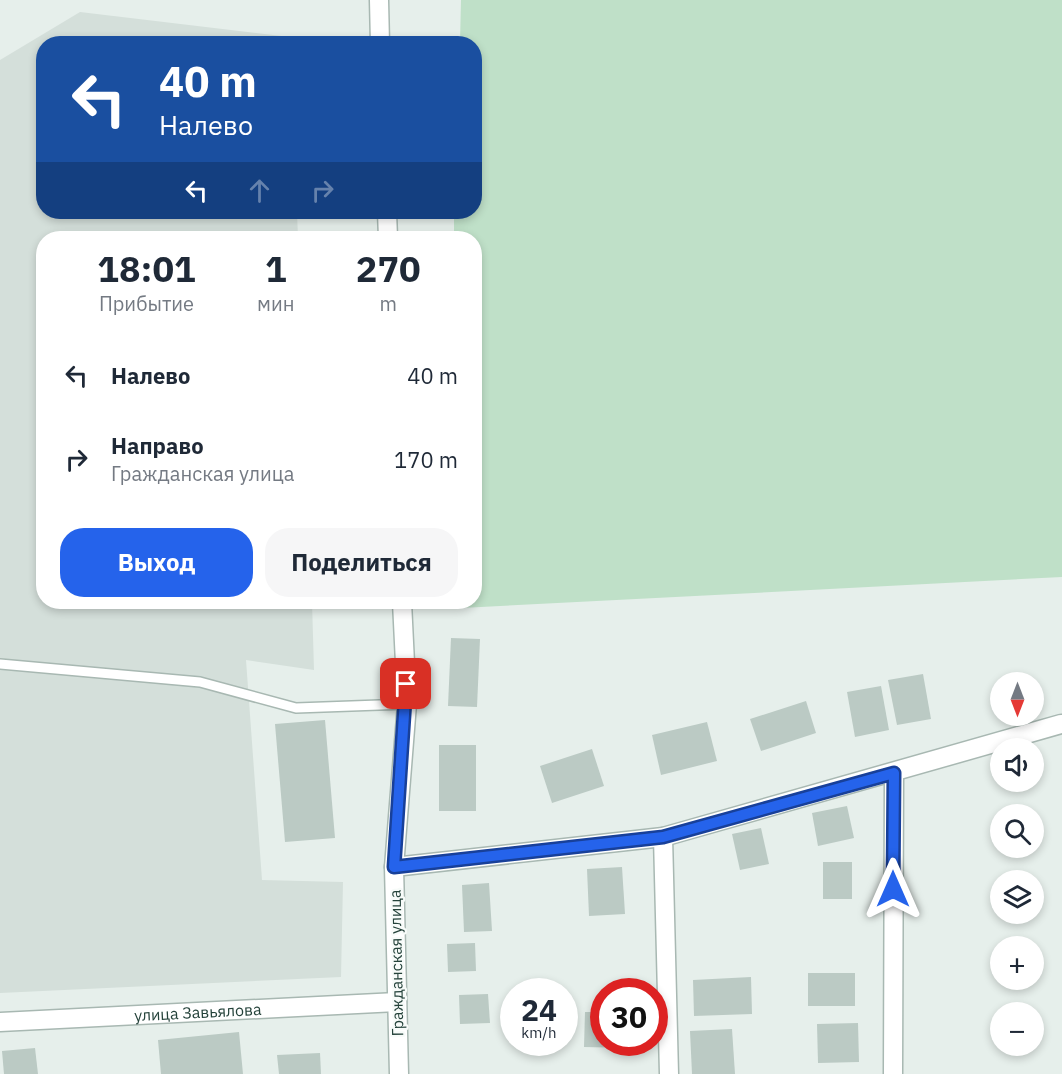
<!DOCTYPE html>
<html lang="ru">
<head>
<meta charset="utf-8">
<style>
  :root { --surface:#fff; --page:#f6f6f7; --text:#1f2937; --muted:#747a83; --accent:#2563eb }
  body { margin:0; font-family:"IBM Plex Sans",sans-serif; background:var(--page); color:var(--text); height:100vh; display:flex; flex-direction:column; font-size:22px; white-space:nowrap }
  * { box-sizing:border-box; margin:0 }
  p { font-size:20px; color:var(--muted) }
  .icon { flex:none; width:33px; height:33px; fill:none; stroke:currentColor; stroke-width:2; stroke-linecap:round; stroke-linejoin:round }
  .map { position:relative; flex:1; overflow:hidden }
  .drawer { position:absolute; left:36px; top:231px; width:446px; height:378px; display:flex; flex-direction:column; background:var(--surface); border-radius:24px; box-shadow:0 3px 9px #0003 }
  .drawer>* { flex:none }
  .hud { position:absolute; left:36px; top:36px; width:446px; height:183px; border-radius:24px; box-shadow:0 3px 9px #0003; background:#1a4fa0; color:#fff; overflow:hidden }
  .needle { width:39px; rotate:180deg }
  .controls { position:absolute; left:990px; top:672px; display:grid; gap:12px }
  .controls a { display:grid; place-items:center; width:54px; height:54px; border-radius:50%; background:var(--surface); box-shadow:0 3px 9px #0003; font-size:30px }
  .speed { position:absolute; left:500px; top:978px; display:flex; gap:12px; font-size:30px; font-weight:700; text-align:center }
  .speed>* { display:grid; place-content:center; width:78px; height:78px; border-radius:50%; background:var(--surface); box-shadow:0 3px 9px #0003; line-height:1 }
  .speed small { font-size:15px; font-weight:400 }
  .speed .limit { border:9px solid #d22; background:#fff; color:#111 }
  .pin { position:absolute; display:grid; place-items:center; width:51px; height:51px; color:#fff; margin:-26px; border-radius:12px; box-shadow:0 3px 9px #0006 }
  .me { position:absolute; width:66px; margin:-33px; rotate:0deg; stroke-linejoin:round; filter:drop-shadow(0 0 4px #0008) }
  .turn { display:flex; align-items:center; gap:21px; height:126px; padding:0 24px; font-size:27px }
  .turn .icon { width:78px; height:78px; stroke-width:2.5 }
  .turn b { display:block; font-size:42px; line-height:51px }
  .lanes { display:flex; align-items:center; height:57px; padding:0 24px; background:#0003; justify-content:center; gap:30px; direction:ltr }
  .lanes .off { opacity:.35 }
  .eta { display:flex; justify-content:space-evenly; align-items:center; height:102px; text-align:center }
  .eta b { font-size:36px; font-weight:700; line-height:42px }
  .cta { display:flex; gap:12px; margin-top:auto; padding:12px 24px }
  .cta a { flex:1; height:69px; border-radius:24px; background:var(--accent); color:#fff; font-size:24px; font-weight:700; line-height:69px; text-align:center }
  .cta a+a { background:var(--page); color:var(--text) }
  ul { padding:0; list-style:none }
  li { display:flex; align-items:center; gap:18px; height:84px; padding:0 24px }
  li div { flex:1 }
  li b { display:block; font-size:22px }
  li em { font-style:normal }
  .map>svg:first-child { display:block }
  .built { fill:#d4dfda }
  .green { fill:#bfe0c8 }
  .building { fill:#bbcac4 }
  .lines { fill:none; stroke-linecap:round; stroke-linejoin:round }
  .service-casing { stroke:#a8b8b2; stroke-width:12 }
  .minor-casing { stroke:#a8b8b2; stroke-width:21 }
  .tertiary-casing { stroke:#a8b8b2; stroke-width:21 }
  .service { stroke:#fff; stroke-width:9 }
  .minor { stroke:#fff; stroke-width:18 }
  .tertiary { stroke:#fff; stroke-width:18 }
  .route-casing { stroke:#184099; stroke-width:15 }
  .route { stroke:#2563eb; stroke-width:10 }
  .labels { text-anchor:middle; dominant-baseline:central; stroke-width:4.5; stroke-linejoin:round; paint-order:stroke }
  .street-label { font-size:16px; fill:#24423a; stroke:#f7fbf9 }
</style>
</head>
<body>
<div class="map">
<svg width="1062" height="1074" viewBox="0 0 1062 1074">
  <rect width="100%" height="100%" fill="#e6efeb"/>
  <path class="built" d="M80,12l210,25v7h-246v168h253l1,26h-254v364h268l2,68 -68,-10 16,220 81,2 -2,95 -341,16v-933z"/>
  <path class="green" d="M461,0h601v577l-620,32v-7h32v-364h-20v-26h20v-168l-14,-1z"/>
  <g class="building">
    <path d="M451,638l29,1 -3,68 -29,-1z"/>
    <path d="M923,674l8,45 -34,6 -9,-45z"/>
    <path d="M881,686l8,44 -34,7 -8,-45z"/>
    <path d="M806,701l10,32 -55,18 -11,-32z"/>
    <path d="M325,720l10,118 -50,4 -10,-118z"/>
    <path d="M707,722l10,39 -56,14 -9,-40z"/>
    <rect x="439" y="745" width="37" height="66"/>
    <path d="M592,749l12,37 -52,17 -12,-37z"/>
    <path d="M847,806l7,32 -36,8 -6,-33z"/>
    <path d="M761,828l8,36 -29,6 -8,-36z"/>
    <rect x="823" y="862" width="29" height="37"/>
    <path d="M622,867l3,47 -36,2 -2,-47z"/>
    <path d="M489,883l3,48 -28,1 -2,-47z"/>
    <path d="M475,943l1,28 -28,1 -1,-28z"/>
    <rect x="808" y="973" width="47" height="33"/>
    <path d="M751,977l1,37 -58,2 -1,-36z"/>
    <path d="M488,994l2,29 -30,1 -1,-29z"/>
    <path d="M585,1012h18v30h26v6l-45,-1z"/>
    <path d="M858,1023l1,39 -41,1 -1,-39z"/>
    <path d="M732,1029l3,45h-43l-2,-43z"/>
    <path d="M239,1032l4,42h-82l-3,-34z"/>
    <path d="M35,1048l3,26h-34l-2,-23z"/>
    <path d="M320,1053l1,21h-42l-2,-19z"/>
  </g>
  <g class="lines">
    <g class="service-casing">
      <path id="service" d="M0,664l200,18 96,26 111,-4"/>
    </g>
    <g class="minor-casing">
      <g id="minor">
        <path d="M663,837l6,237"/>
        <path d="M394,867l269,-30 398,-113"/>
        <path id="s1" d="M0,1022l397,-20"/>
        <path d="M893,1074l1,-301"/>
      </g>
    </g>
    <g class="tertiary-casing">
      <g id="tertiary">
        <path d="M379,0l1,44"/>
        <path d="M387,212l1,26"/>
        <path d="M399,1074l-5,-207 13,-163 -5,-102"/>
      </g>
    </g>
    <use href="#service" class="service"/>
    <use href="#minor" class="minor"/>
    <use href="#tertiary" class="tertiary"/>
  </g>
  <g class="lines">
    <g class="route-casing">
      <path id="route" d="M406,684l-12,183 269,-30 231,-64 -1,116"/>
    </g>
    <use href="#route" class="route"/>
  </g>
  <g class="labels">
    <g class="street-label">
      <text transform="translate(396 963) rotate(-91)">Гражданская улица</text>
      <text stroke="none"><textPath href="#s1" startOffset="198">улица Завьялова</textPath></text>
    </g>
  </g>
</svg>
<div class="controls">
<a><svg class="needle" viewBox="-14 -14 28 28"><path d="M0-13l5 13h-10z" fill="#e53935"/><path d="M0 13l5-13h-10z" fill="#747a83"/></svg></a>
<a><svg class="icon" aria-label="sound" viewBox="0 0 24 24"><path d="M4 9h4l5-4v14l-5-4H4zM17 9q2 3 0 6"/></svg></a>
<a><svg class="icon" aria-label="search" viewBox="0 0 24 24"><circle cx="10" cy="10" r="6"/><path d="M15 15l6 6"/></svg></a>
<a><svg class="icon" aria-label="layers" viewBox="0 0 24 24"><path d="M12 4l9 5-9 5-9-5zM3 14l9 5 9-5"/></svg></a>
<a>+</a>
<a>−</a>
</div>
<div class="speed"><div>24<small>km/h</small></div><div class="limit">30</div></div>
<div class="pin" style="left:406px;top:684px;background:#d93025"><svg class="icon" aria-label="arrive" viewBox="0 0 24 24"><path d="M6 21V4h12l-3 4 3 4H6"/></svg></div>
<svg class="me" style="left:893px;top:889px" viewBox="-20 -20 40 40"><path d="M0-17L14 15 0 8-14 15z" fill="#2563eb" stroke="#fff" stroke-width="4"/></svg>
<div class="hud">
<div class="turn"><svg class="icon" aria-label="left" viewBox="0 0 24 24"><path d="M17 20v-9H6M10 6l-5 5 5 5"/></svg><div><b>40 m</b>Налево</div></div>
<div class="lanes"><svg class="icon" aria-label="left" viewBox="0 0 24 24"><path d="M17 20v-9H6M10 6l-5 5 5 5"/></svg><svg class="icon off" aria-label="ahead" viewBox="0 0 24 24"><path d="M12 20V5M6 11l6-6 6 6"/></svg><svg class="icon off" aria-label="right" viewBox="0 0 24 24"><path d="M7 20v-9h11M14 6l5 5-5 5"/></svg></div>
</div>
<section class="drawer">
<div class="eta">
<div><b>18:01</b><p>Прибытие</p></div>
<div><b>1</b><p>мин</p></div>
<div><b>270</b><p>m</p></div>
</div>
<ul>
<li><svg class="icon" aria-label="left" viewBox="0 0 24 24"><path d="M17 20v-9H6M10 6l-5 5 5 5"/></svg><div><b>Налево</b></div><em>40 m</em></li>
<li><svg class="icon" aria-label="right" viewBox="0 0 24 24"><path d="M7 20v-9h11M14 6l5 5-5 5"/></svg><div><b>Направо</b><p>Гражданская улица</p></div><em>170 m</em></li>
</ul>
<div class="cta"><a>Выход</a><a>Поделиться</a></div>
</section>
</div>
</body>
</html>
